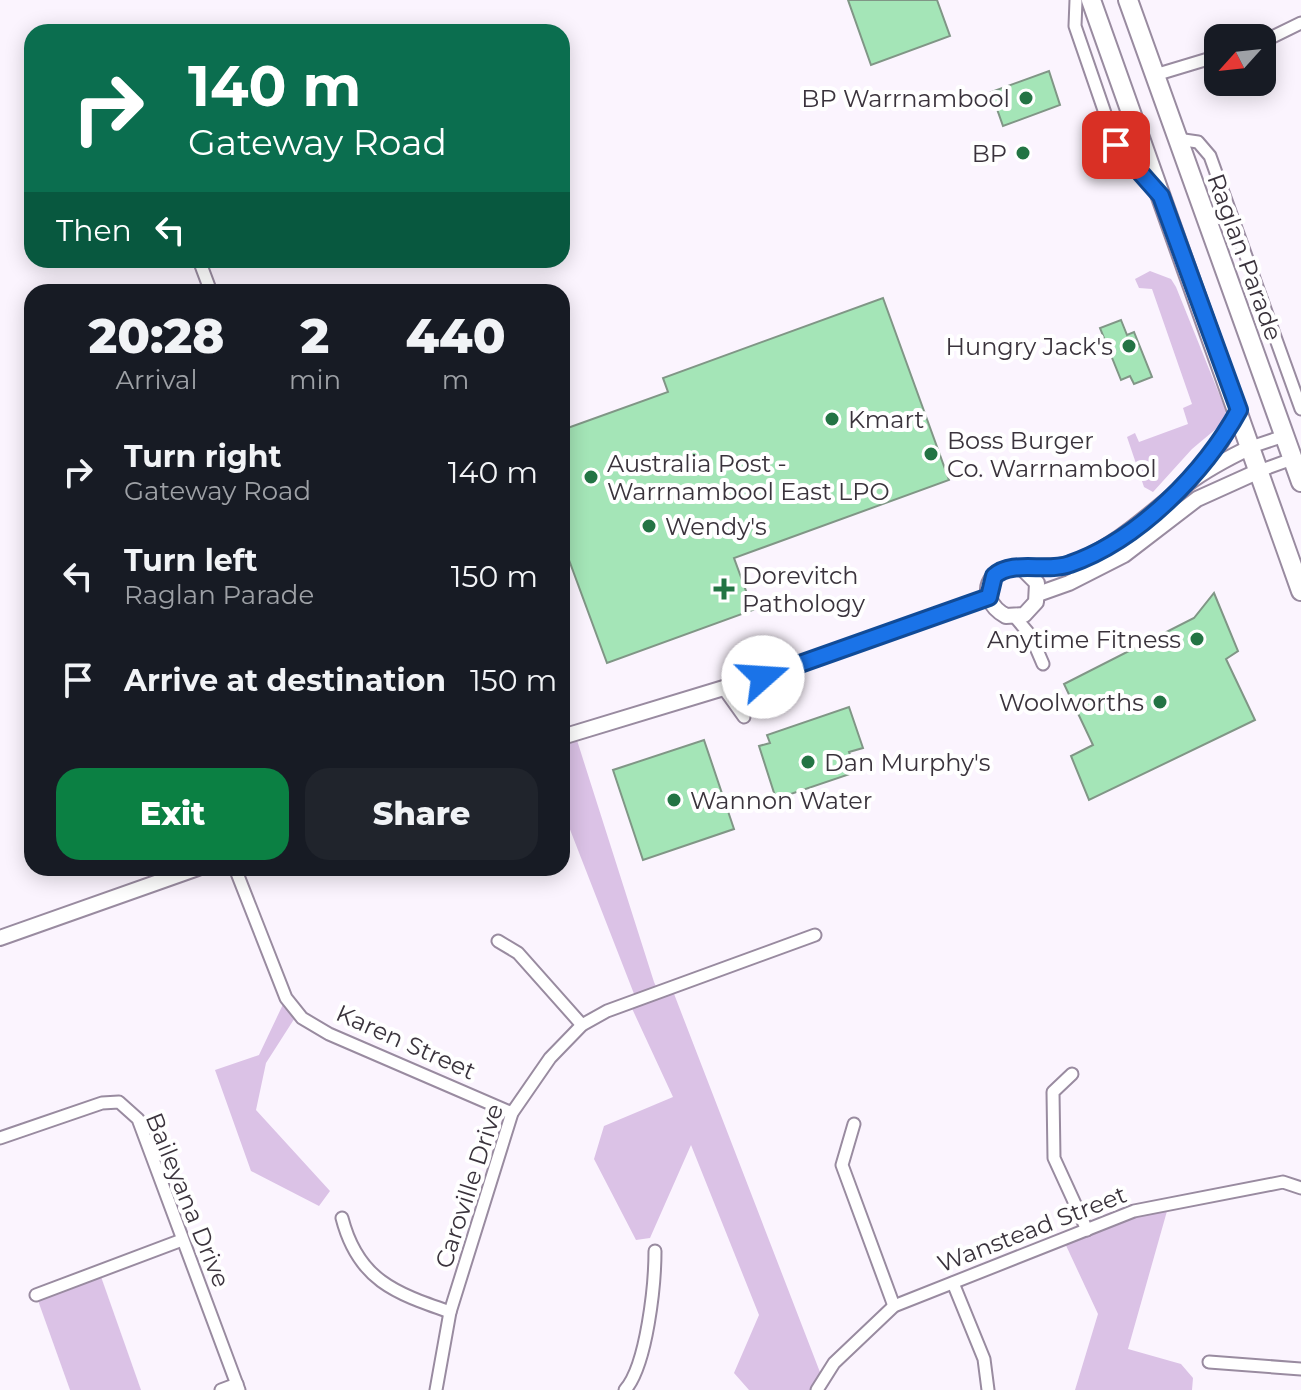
<!DOCTYPE html>
<html lang="en">
<head>
<meta charset="utf-8">
<style>
  :root { --surface:#171b24; --page:#20242c; --text:#f1f3f6; --muted:#9ea1a6; --accent:#0b8043 }
  body { margin:0; font-family:Montserrat,sans-serif; background:var(--page); color:var(--text); height:100vh; display:flex; flex-direction:column; font-size:30px; white-space:nowrap }
  * { box-sizing:border-box; margin:0 }
  p { font-size:26px; color:var(--muted) }
  .icon { flex:none; width:44px; height:44px; fill:none; stroke:currentColor; stroke-width:2; stroke-linecap:round; stroke-linejoin:round }
  .map { position:relative; flex:1; overflow:hidden }
  .details { position:absolute; left:24px; top:284px; width:546px; height:592px; display:flex; flex-direction:column; background:var(--surface); border-radius:24px; box-shadow:0 4px 20px #0003 }
  .details>* { flex:none }
  .guide { position:absolute; left:24px; top:24px; width:546px; height:244px; border-radius:24px; box-shadow:0 4px 20px #0003; background:#0b6e4f; color:#fff; overflow:hidden }
  .needle { width:52px; rotate:243deg }
  .controls { position:absolute; left:1204px; top:24px; display:grid; gap:16px }
  .controls a { display:grid; place-items:center; width:72px; height:72px; border-radius:16px; background:var(--surface); box-shadow:0 4px 20px #0003; font-size:40px }
  .pin { position:absolute; display:grid; place-items:center; width:68px; height:68px; color:#fff; margin:-34px; border-radius:16px; box-shadow:0 4px 12px #0006 }
  .me { position:absolute; width:88px; margin:-44px; rotate:71deg; stroke-linejoin:round; filter:drop-shadow(0 0 6px #0008) }
  .turn { display:flex; align-items:center; gap:28px; height:168px; padding:0 32px; font-size:36px }
  .turn .icon { width:104px; height:104px; stroke-width:2.5 }
  .turn b { display:block; font-size:56px; line-height:68px }
  .then { display:flex; align-items:center; height:76px; padding:0 32px; background:#0003; gap:16px; font-size:30px }
  .eta { display:flex; justify-content:space-evenly; align-items:center; height:136px; text-align:center }
  .eta b { font-size:48px; font-weight:800; line-height:56px }
  .action { display:flex; gap:16px; margin-top:auto; padding:16px 32px }
  .action a { flex:1; height:92px; border-radius:24px; background:var(--accent); color:#fff; font-size:32px; font-weight:800; line-height:92px; text-align:center }
  .action a+a { background:var(--page); color:var(--text) }
  ul { padding:0; list-style:none }
  li { display:flex; align-items:center; gap:24px; height:104px; padding:0 32px }
  li div { flex:1 }
  li b { display:block; font-size:30px }
  li em { font-style:normal }
  .map>svg:first-child { display:block }
  .green { fill:#dbc2e6 }
  .building { fill:#a4e5b7; stroke:#809686; stroke-width:2 }
  .lines { fill:none; stroke-linecap:round; stroke-linejoin:round }
  .minor-casing { stroke:#998ba0; stroke-width:15 }
  .tertiary-casing { stroke:#998ba0; stroke-width:18 }
  .trunk-casing { stroke:#998ba0; stroke-width:22 }
  .minor { stroke:#fff; stroke-width:11 }
  .tertiary { stroke:#fff; stroke-width:14 }
  .trunk { stroke:#fff; stroke-width:18 }
  .route-casing { stroke:#114b97; stroke-width:20 }
  .route { stroke:#1a73e8; stroke-width:14 }
  .poi-dot { fill:#237444; stroke:#fff; stroke-width:3 }
  .labels { text-anchor:middle; dominant-baseline:central; stroke-width:8; stroke-linejoin:round; paint-order:stroke }
  .poi-label { font-size:24px; fill:#3a333c; stroke:#fff; text-anchor:start }
  .street-label { font-size:24px; fill:#3a333c; stroke:#fff }
</style>
</head>
<body>
<div class="map">
<svg width="1301" height="1390" viewBox="0 0 1301 1390">
  <rect width="100%" height="100%" fill="#fbf4fe"/>
  <g class="green">
    <path d="M1150,271l21,8 5,8 50,124 -3,12 -31,26 -39,43 -9,-5 -17,-50 8,-4 4,9 49,-18 -5,-16 9,-4 -40,-115 -13,-1 -4,-9z"/>
    <path d="M575,734l79,248 4,9 13,-5 152,394 -6,10h-68l-15,-17 25,-58 -68,-170 -41,93 -14,2 -42,-81 10,-33 69,-29 -44,-95 7,-3 -74,-190v-72z"/>
    <path d="M286,998l12,15 -32,50 -10,47 74,81 -11,15 -68,-35 -36,-101 44,-15z"/>
    <path d="M1169,1204l-41,145 53,15 12,14 -1,12h-117l23,-76 -35,-75z"/>
    <path d="M99,1271l42,119h-71l-34,-95z"/>
  </g>
  <g class="building">
    <path d="M848,0h89l13,36 -79,29z"/>
    <path d="M1049,71l11,34 -57,21 -12,-34z"/>
    <path d="M883,298l66,182 -215,78 19,52 -146,53 -45,-122v-111l106,-38 -5,-14z"/>
    <path d="M1121,320l6,15 7,-3 18,45 -18,7 -4,-8 -9,4 -21,-52z"/>
    <path d="M1214,593l24,58 -12,8 29,61 -166,80 -18,-44 22,-11 -29,-61 130,-66z"/>
    <path d="M849,707l14,41 -14,4 7,20 -80,27 -17,-53 11,-3 -3,-8z"/>
    <path d="M704,740l30,89 -91,31 -30,-90z"/>
  </g>
  <g class="lines">
    <g class="minor-casing">
      <g id="minor">
        <path d="M1076,0l-1,26 41,119 37,41"/>
        <path d="M1262,42l39,-19"/>
        <path d="M1155,75l63,-19"/>
        <path d="M1177,139l21,3 12,14 91,253"/>
        <path d="M199,260l12,32"/>
        <path d="M1251,447l33,-11"/>
        <path d="M1259,471l33,-12"/>
        <path d="M1015,617l16,19 12,28"/>
        <path d="M743,683l1,31"/>
        <path d="M724,689l20,28"/>
        <path d="M235,868l51,130 16,20 27,16 183,79"/>
        <path d="M498,941l20,12 64,72"/>
        <path d="M1072,1074l-19,18 1,66 33,72"/>
        <path d="M854,1124l-12,41 52,141"/>
        <path d="M0,1138l102,-35 17,-1 19,17 101,271"/>
        <path d="M342,1218c16,62 53,75 108,94"/>
        <path d="M953,1283l31,76 4,31"/>
        <path d="M36,1295l146,-55"/>
        <path d="M1209,1362l92,7"/>
        <path d="M221,1390l16,-6"/>
        <path d="M436,1390l14,-78 62,-199 38,-55 32,-33 25,-14 208,-76"/>
        <path d="M625,1390c22,-25 30,-106 30,-139"/>
        <path d="M817,1390l17,-27 60,-57 240,-95 149,-29 18,6"/>
      </g>
    </g>
    <g class="tertiary-casing">
      <g id="tertiary">
        <path d="M1199,469l22,-27 18,-32"/>
        <path d="M1023,569l14,14 -1,19 -12,13 -18,1c-15,-8 -25,-25 -12,-40 12,-16 55,-4 76,-12 45,-16 80,-51 117,-80 20,-15 41,-26 64,-37"/>
        <path d="M1038,594l31,-11 55,-28 73,-56 62,-28"/>
        <path d="M562,737l221,-67 206,-73"/>
        <path d="M0,938l198,-70"/>
      </g>
    </g>
    <g class="trunk-casing">
      <g id="trunk">
        <path d="M1091,0l210,591"/>
        <path d="M1128,0l173,482"/>
      </g>
    </g>
    <use href="#minor" class="minor"/>
    <use href="#tertiary" class="tertiary"/>
    <use href="#trunk" class="trunk"/>
  </g>
  <g class="lines">
    <g class="route-casing">
      <path id="route" d="M763,677l226,-80 5,-21c19,-17 52,-3 76,-12 69,-24 135,-92 169,-154l-78,-214 -45,-51"/>
    </g>
    <use href="#route" class="route"/>
  </g>
  <g class="poi-dot">
    <circle cx="1026" cy="98" r="8"/>
    <circle cx="1023" cy="153" r="8"/>
    <circle cx="1129" cy="346" r="8"/>
    <circle cx="832" cy="419" r="8"/>
    <circle cx="931" cy="454" r="8"/>
    <circle cx="591" cy="477" r="8"/>
    <circle cx="649" cy="526" r="8"/>
    <path d="M720 577h8v8h8v8h-8v8h-8v-8h-8v-8h8z"/>
    <circle cx="1197" cy="639" r="8"/>
    <circle cx="1160" cy="702" r="8"/>
    <circle cx="808" cy="762" r="8"/>
    <circle cx="674" cy="800" r="8"/>
  </g>
  <g class="labels">
    <g class="poi-label">
      <text x="1010" y="98" text-anchor="end">BP Warrnambool</text>
      <text x="1007" y="153" text-anchor="end">BP</text>
      <text x="1113" y="346" text-anchor="end">Hungry Jack's</text>
      <text x="848" y="419">Kmart</text>
      <text x="947" y="440">Boss Burger<tspan x="947" dy="28">Co. Warrnambool</tspan></text>
      <text x="607" y="463">Australia Post -<tspan x="607" dy="28">Warrnambool East LPO</tspan></text>
      <text x="665" y="526">Wendy's</text>
      <text x="742" y="575">Dorevitch<tspan x="742" dy="28">Pathology</tspan></text>
      <text x="1181" y="639" text-anchor="end">Anytime Fitness</text>
      <text x="1144" y="702" text-anchor="end">Woolworths</text>
      <text x="824" y="762">Dan Murphy's</text>
      <text x="690" y="800">Wannon Water</text>
    </g>
    <g class="street-label">
      <text transform="translate(1245 257) rotate(70)">Raglan Parade</text>
      <text transform="translate(406 1042) rotate(24)">Karen Street</text>
      <text transform="translate(469 1186) rotate(-72)">Caroville Drive</text>
      <text transform="translate(188 1200) rotate(68)">Baileyana Drive</text>
      <text transform="translate(1032 1229) rotate(-21)">Wanstead Street</text>
    </g>
  </g>
</svg>
<div class="controls">
<a><svg class="needle" viewBox="-14 -14 28 28"><path d="M0-13l5 13h-10z" fill="#e53935"/><path d="M0 13l5-13h-10z" fill="#9ea1a6"/></svg></a>
</div>
<div class="pin" style="left:1116px;top:145px;background:#d93025"><svg class="icon" aria-label="arrive" viewBox="0 0 24 24"><path d="M6 21V4h12l-3 4 3 4H6"/></svg></div>
<svg class="me" style="left:763px;top:677px" viewBox="-20 -20 40 40"><circle r="19" fill="#fff"/><path d="M0-13L10 11 0 6-10 11z" fill="#1a73e8"/></svg>
<div class="guide">
<div class="turn"><svg class="icon" aria-label="right" viewBox="0 0 24 24"><path d="M7 20v-9h11M14 6l5 5-5 5"/></svg><div><b>140 m</b>Gateway Road</div></div>
<div class="then">Then<svg class="icon" aria-label="left" viewBox="0 0 24 24"><path d="M17 20v-9H6M10 6l-5 5 5 5"/></svg></div>
</div>
<section class="details">
<div class="eta">
<div><b>20:28</b><p>Arrival</p></div>
<div><b>2</b><p>min</p></div>
<div><b>440</b><p>m</p></div>
</div>
<ul>
<li><svg class="icon" aria-label="right" viewBox="0 0 24 24"><path d="M7 20v-9h11M14 6l5 5-5 5"/></svg><div><b>Turn right</b><p>Gateway Road</p></div><em>140 m</em></li>
<li><svg class="icon" aria-label="left" viewBox="0 0 24 24"><path d="M17 20v-9H6M10 6l-5 5 5 5"/></svg><div><b>Turn left</b><p>Raglan Parade</p></div><em>150 m</em></li>
<li><svg class="icon" aria-label="arrive" viewBox="0 0 24 24"><path d="M6 21V4h12l-3 4 3 4H6"/></svg><div><b>Arrive at destination</b></div><em>150 m</em></li>
</ul>
<div class="action"><a>Exit</a><a>Share</a></div>
</section>
</div>
</body>
</html>
